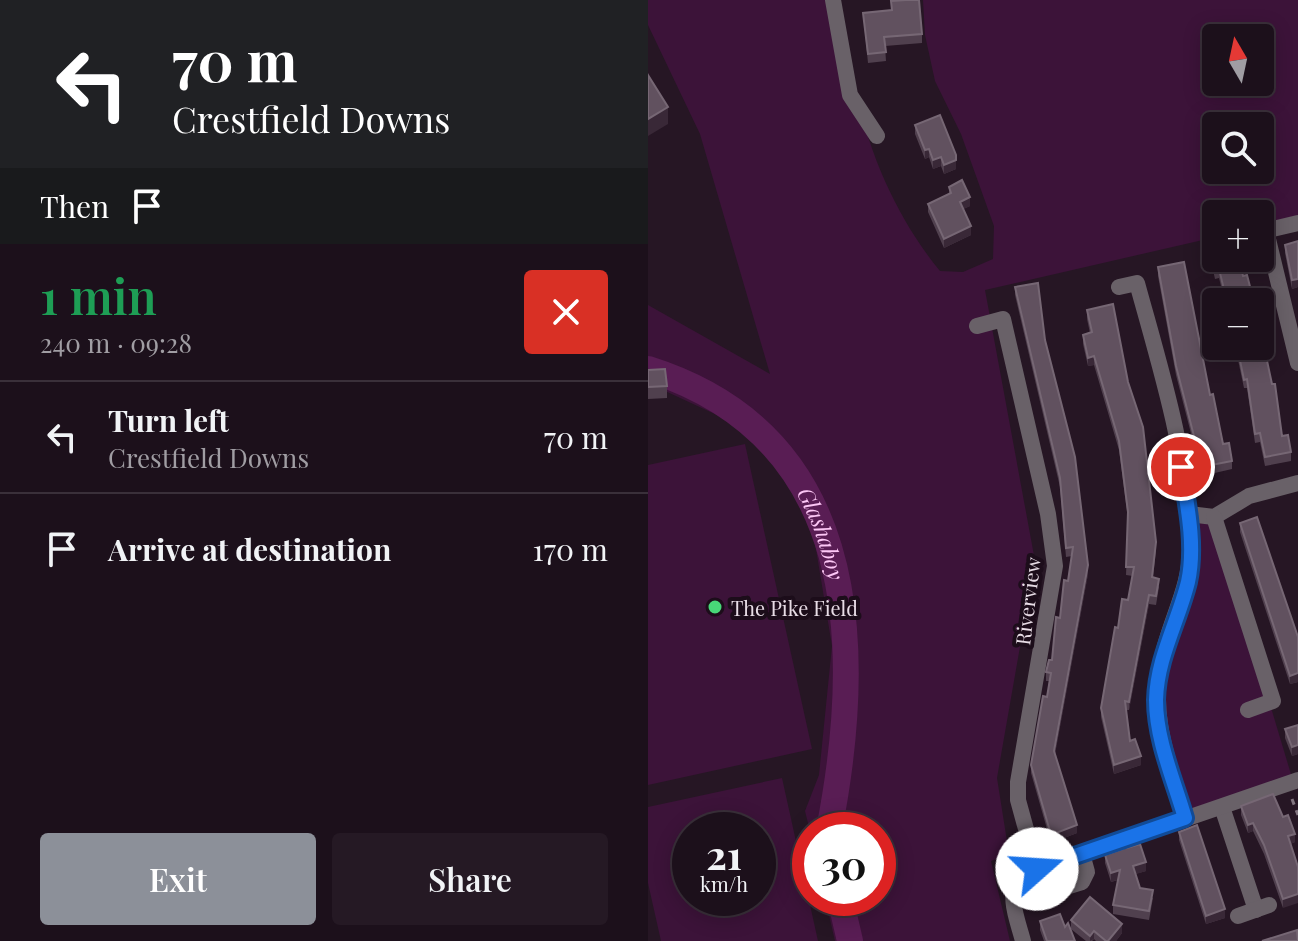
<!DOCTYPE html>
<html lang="en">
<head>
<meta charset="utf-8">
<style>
  :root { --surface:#1c101b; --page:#251924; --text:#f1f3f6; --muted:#a09da3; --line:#3a303a; --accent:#8c9099 }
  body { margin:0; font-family:"Playfair Display",serif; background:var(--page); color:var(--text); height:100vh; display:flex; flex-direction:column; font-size:30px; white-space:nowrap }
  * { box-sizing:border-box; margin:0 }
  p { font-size:26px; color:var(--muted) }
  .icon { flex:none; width:44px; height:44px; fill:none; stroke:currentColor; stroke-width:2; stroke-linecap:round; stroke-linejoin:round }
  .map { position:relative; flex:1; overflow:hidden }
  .side { display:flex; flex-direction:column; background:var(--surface); width:648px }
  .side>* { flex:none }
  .guide { background:#202124; color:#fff; overflow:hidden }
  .needle { width:52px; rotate:351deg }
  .buttons { position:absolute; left:554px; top:24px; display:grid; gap:16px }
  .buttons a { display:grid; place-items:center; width:72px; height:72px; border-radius:8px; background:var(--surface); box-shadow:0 4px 20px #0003,0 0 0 2px var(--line); font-size:40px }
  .speed { position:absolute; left:24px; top:812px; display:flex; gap:16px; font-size:40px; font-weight:700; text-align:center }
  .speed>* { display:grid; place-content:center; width:104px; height:104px; border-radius:50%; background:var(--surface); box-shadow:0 4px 20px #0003,0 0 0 2px var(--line); line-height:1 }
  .speed small { font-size:20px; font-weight:400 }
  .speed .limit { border:12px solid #d22; background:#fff; color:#111 }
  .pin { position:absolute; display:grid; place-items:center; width:68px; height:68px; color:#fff; margin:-34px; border:4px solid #fff; border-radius:50%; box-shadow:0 2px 8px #0007 }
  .me { position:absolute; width:88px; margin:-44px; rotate:71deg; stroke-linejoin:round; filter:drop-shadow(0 0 6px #0008) }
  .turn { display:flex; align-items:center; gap:28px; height:168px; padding:0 40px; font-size:36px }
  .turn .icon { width:104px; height:104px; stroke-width:2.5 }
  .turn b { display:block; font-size:56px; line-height:68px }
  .then { display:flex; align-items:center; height:76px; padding:0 40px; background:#0003; gap:16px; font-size:30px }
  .round { display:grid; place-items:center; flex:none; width:84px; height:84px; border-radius:8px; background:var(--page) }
  .summary { display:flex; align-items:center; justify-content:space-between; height:136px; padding:0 40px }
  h1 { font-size:48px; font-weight:600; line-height:60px; color:#1e9e55 }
  .action { display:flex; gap:16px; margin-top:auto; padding:16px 40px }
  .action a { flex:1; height:92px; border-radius:8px; background:var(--accent); color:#fff; font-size:32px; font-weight:600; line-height:92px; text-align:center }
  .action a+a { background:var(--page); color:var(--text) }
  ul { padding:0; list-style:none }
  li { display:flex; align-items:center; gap:24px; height:112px; padding:0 40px; border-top:2px solid var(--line) }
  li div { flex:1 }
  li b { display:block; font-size:30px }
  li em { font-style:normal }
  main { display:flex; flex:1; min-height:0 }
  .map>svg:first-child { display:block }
  .green { fill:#3c1339; fill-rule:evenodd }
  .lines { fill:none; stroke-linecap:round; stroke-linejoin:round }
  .river { stroke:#591d54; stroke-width:26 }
  .path { stroke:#81747f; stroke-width:3; stroke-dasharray:6 6; stroke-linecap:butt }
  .minor { stroke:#696168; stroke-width:16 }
  .wall { fill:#50404e }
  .shaded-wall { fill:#392837 }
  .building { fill:#61515f; stroke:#766774; stroke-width:2 }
  .route-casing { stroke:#114b97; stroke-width:20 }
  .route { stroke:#1a73e8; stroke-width:14 }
  .poi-dot { fill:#48d778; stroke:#1c0d1a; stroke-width:3 }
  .labels { text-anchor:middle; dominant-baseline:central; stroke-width:8; stroke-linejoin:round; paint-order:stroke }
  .street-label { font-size:20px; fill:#e8dde6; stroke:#1c0d1a }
  .poi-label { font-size:20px; fill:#e8dde6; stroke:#1c0d1a; text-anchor:start }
  .water-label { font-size:22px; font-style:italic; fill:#fdc7f6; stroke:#1c0d1a }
</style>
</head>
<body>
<main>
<section class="side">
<div class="guide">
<div class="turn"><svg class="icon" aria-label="left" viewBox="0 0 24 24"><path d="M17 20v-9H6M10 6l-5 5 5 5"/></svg><div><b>70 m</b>Crestfield Downs</div></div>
<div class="then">Then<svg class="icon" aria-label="arrive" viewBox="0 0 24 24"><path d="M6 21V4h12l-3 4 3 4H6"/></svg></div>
</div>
<div class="summary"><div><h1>1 min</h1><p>240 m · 09:28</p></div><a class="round" style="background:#d93025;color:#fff"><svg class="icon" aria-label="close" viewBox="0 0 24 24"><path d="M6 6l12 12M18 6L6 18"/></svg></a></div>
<ul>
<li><svg class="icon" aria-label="left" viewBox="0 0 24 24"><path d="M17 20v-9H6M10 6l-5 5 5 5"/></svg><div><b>Turn left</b><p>Crestfield Downs</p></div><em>70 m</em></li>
<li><svg class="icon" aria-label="arrive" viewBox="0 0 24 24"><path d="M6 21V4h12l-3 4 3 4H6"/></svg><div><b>Arrive at destination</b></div><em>170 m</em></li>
</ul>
<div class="action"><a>Exit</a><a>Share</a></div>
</section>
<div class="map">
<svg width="650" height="941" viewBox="0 0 650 941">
  <rect width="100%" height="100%" fill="#261624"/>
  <g class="green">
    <path d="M0,0h190c8,33 13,65 20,98 12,60 43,126 82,173l23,1 30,-13 1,-33 -33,-92 -26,-53 -10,-46 -2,-35h375v218l-38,9v-13h-44v23l-231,53 50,271 -38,217 12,76 -18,7 19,80h-175l-10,-43h53v-68l-68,1 -5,-20 14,-36 13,-129 -22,-133 -30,-47 -33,-37 -99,-46v-78l122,69 -70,-240 -52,-109zM568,38h44v44h-44zM568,126h44v44h-44z"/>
    <path d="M97,444l67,305 -164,36v-320z"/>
    <path d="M541,514l25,3 79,264 -108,37 -28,-94z"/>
    <path d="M134,778l36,163h-157l-13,-58v-76zM42,830h68v68h-68z"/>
  </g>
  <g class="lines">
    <g class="river">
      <path id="s1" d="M0,369c212,67 217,276 181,461"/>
      <path d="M192,898l10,43"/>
    </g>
    <path class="path" d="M644,799l6,16"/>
    <g class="minor">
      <path d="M185,0l17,95 27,41"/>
      <path d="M618,231l32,132"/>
      <path d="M612,232l38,-9"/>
      <path d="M471,287l18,-4c23,84 52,175 53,263 1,41 -20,73 -28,112 -13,59 7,104 23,160"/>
      <path d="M329,326l26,-7 45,195 7,52 -37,216v18l19,69"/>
      <path d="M541,514l25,3 35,-21 49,-13"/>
      <path d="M566,517l59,184 -25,9"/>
      <path d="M574,807l34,103"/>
      <path d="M421,886l13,-4 5,-10 -5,-18"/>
      <path d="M590,916l31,-11"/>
      <path d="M375,941c-6,-23 -16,-43 -4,-65l279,-96"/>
    </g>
  </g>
  <g class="wall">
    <path d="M243,1l31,33v9l-37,3 1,15 -18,2 -5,-50 28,-3z"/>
    <path d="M267,125l41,44 -12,5 -3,-8 -8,3 -4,-12 -4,2 -10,-25z"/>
    <path d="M301,187l21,19 -7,3 8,26 -27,13 -16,-36v-8l21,-10z"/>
    <path d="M650,241v46l-6,2 -7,-36v-8z"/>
    <path d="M563,252l32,24 11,26h-29l-6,-24 -4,1 -4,-18z"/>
    <path d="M510,267l52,128 13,49 9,17v8l-26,6 -4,-23 -6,1 -20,-78 -18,-99z"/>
    <path d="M367,287l30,53 43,234 -33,180 22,79 -26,10 -20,-70v-8l16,-68 2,-16h-3v-9l6,-12 8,-42 8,-37 4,-25 -6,1 -6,-70 -45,-192z"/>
    <path d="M439,310l69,240 -3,28 6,9 -3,18 -7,-1 -20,106h-3l4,31 11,24 -27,9 -13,-57v-9l17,-80 10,-28 5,-24 -7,-1 2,-56 -9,-69 -25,-85 -6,1 -5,-22v-9l7,-2 -3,-14z"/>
    <path d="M587,346h25l22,90 9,16v9l-26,5 -5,-24 -5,1 -8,-55h-3z"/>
    <path d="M0,370l19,16v12l-19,1z"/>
    <path d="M592,523l58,114v45l-8,2 -50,-152z"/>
    <path d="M650,725v29l-6,2 -7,-18v-9z"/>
    <path d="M593,806l42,11 12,25 -5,2 -7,64 -19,-54 -11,-23 -5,2 -7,-18z"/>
    <path d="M531,832l46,86 -19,6 -27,-84z"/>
    <path d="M479,848l19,23 -11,3 5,14 13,10 -4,22 -36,-6v-9l5,-25 -7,2 -6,-19v-8z"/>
    <path d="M423,920l51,13 -6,8h-20l-2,-2 -2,2h-6l-15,-12z"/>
    <path d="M392,921l25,6 10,14h-31l-4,-11z"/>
  </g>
  <g class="shaded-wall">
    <path d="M20,107v17l-20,12v-17z"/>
    <path d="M281,149v8l-4,2v-9z"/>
    <path d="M293,157v9l-8,3v-9z"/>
    <path d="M308,160v9l-12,5v-9z"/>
    <path d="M322,197v9l-10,5v-9z"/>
    <path d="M323,226v9l-27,13v-9z"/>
    <path d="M650,279v8l-6,2v-9z"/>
    <path d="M446,356v9l-6,1v-8z"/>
    <path d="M440,565v9l-34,185v-8z"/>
    <path d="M501,595v9l-20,106v-8z"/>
    <path d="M650,673v9l-8,2v-8z"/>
    <path d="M650,745v9l-6,2v-9z"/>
    <path d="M493,756v9l-27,9v-9z"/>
    <path d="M605,823v8l-5,2v-8z"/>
    <path d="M429,825v8l-26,10v-8z"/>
    <path d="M647,834v8l-7,3v-9z"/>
    <path d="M498,862v9l-13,4v-9z"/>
    <path d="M472,870v9l-9,3v-9z"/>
    <path d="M650,894v9l-15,5v-9z"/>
    <path d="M577,909v9l-19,6v-8z"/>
    <path d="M474,924v9l-6,8h-8z"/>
    <path d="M446,931v8l-4,2v-5z"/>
  </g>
  <g class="building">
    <path d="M258,0h13l3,34 -38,3 2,15 -18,2 -5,-41 29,-3 -1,-9z"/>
    <path d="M0,75l20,32 -20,12z"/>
    <path d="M292,115l16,40v5l-12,5 -3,-8 -8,3 -4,-11 -4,1 -10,-25z"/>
    <path d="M314,180l8,17 -10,5 11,24 -27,13 -16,-35 23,-11 -2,-6z"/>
    <path d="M650,241v38l-6,1 -7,-35z"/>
    <path d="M563,252h5v6h23l4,18 4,-1 7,27h-27l-8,-33 -4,1z"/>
    <path d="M536,262l26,133 3,-1 10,50 6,-1 3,18 -26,5 -4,-23 -6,1 -20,-78 -18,-99z"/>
    <path d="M390,283l7,57 30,117 13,108 -34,186 23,74 -26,10 -20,-70 12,-69 4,1 4,-24 -5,-1 3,-12h3l4,-43 4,1 4,-38 4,1 5,-34 -7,1 -6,-70 -45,-191z"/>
    <path d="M465,304l15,78 15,45 13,115 -4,35 7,2 -3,17 -7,-1 -20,107 -4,-1 5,40 5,-2 6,17 -27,9 -13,-57 14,-81 3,1 4,-29 6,1 6,-33h-8l2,-55 -9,-71 -25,-85 -6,2 -5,-23 9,-3 -5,-22z"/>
    <path d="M612,328l12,56h3l7,52 6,-1 3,17 -26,5 -5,-24 -5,1 -8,-55 -3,1 -7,-34h23z"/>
    <path d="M17,369l2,17 -19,1v-17z"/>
    <path d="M609,517l41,120v36l-8,3 -50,-153z"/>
    <path d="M650,725v20l-6,2 -7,-18z"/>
    <path d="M625,794l10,23 5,-2 7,19 -7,2 10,31v27l-15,5 -19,-54 -11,-22 -5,2 -7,-19z"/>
    <path d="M549,825l28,84 -19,7 -27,-84z"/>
    <path d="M477,842l2,6 13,-4 6,18 -13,4 7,22 13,2 -4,21 -36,-6 7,-35 -9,3 -6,-18 18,-6z"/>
    <path d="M442,897l32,27 -14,17h-2l-12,-10 -4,5 -19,-16z"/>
    <path d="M412,914l5,13 3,-4 7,18h-28l-7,-20z"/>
    <path d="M649,930l1,11h-36z"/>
  </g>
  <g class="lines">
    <g class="route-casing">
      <path id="route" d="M389,869l148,-51c-11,-38 -29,-78 -29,-118 1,-42 22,-78 32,-118 8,-37 -1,-78 -7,-115"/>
    </g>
    <use href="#route" class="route"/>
  </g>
  <circle class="poi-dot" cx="67" cy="607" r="8"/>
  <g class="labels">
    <g class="street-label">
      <text transform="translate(379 601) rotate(-83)">Riverview</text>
    </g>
    <g class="poi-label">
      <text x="83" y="607">The Pike Field</text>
    </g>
    <g class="water-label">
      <text stroke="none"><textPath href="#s1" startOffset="250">Glashaboy</textPath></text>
    </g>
  </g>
</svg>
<div class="buttons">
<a><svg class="needle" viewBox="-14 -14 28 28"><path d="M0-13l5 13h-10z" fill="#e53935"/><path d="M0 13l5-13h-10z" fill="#a09da3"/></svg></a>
<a><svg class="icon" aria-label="search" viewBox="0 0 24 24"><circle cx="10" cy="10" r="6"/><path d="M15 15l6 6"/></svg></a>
<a>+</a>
<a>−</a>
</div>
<div class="speed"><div>21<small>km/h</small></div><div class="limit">30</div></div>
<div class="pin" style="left:533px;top:467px;background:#d93025"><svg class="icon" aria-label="arrive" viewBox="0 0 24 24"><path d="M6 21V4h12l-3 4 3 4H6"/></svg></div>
<svg class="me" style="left:389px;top:869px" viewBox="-20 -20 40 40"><circle r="19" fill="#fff"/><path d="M0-13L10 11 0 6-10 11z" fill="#1a73e8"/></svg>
</div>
</main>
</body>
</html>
